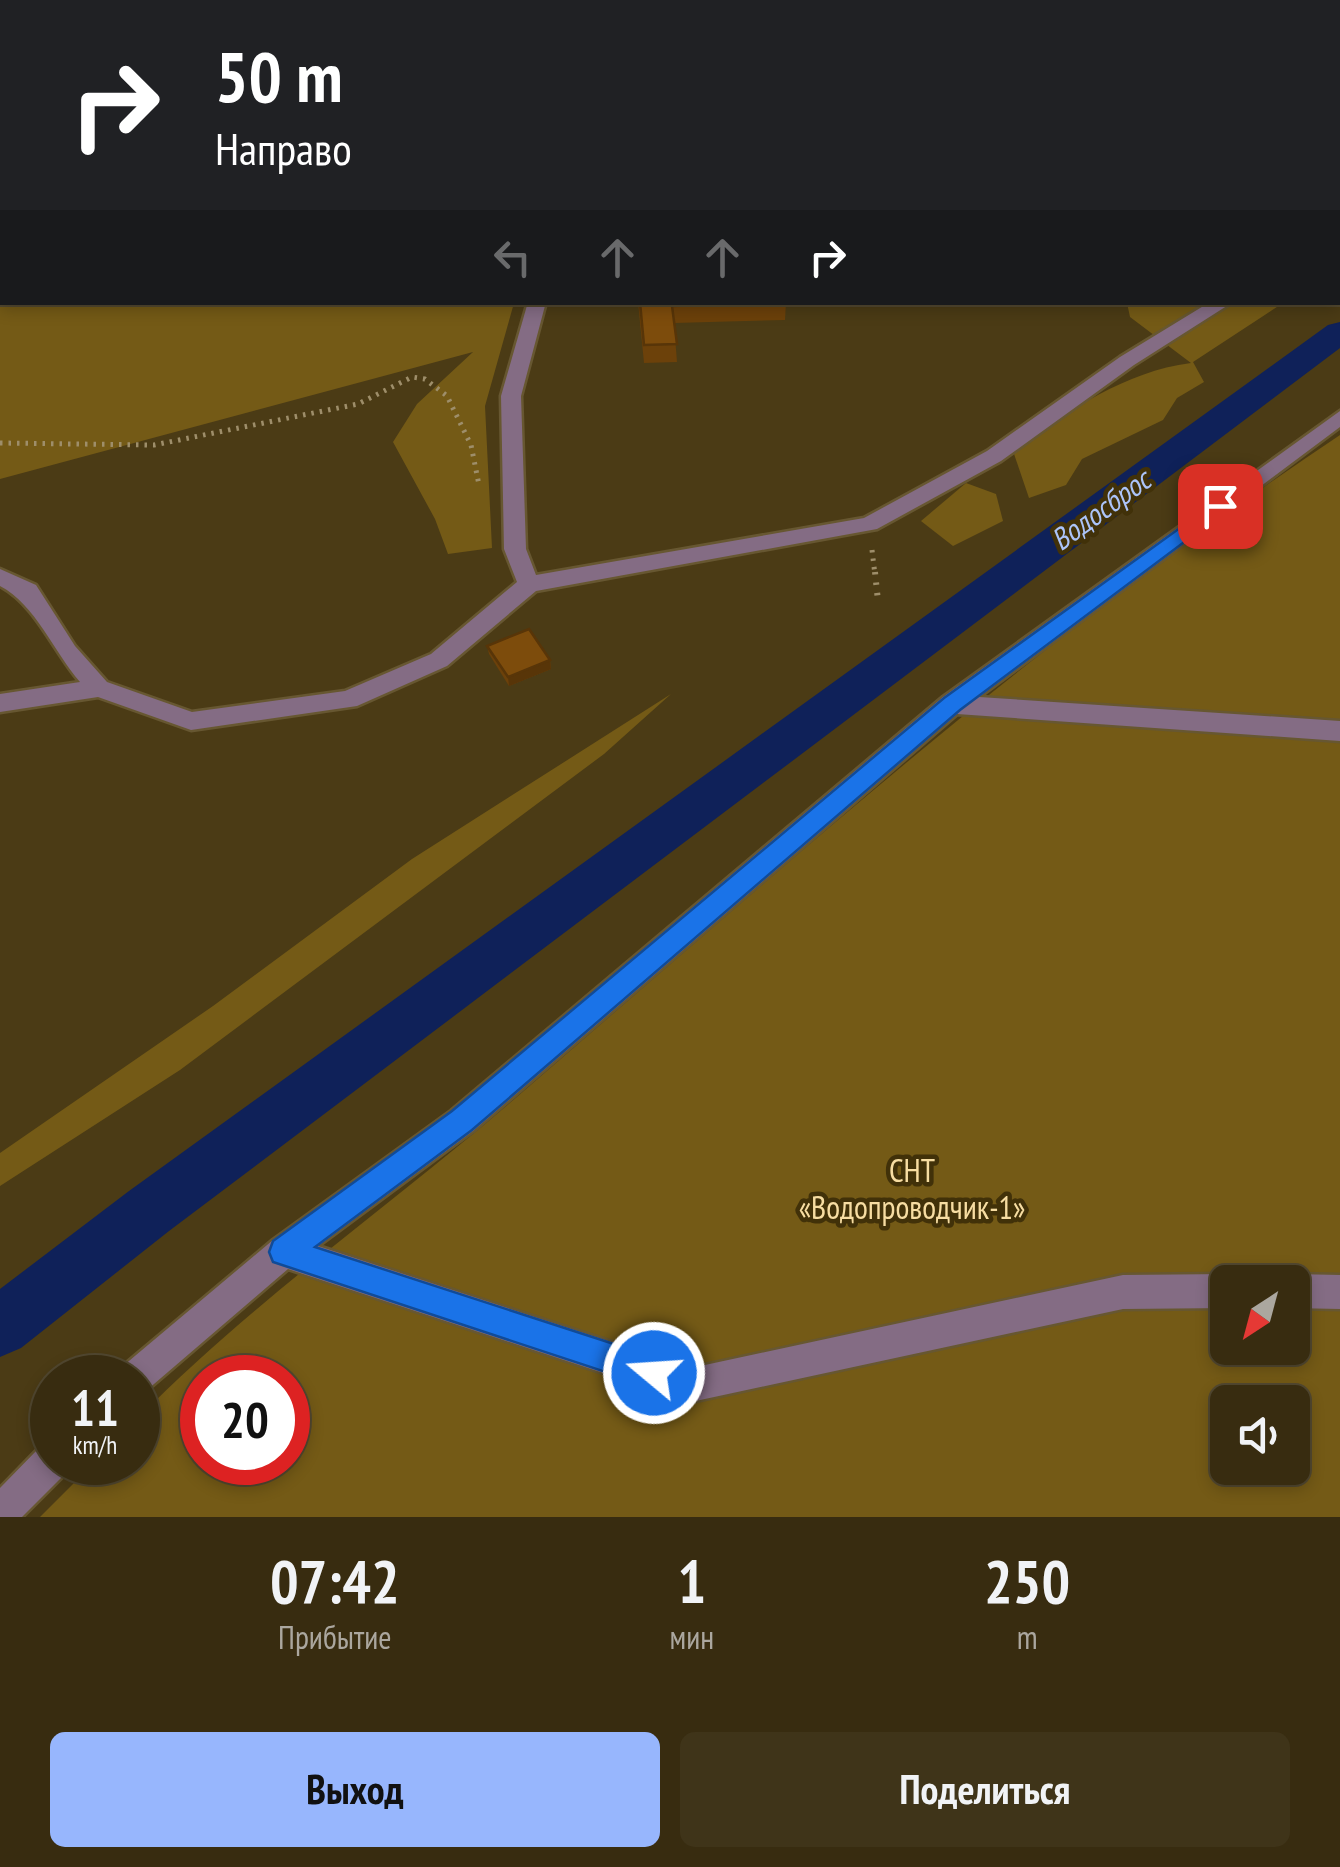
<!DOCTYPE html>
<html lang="ru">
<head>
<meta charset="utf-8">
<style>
  :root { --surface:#382c10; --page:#3f3419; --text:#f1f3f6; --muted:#aba79f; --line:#524830; --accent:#97b6fd }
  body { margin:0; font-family:"PT Sans Narrow",sans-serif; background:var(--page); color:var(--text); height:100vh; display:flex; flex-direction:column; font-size:38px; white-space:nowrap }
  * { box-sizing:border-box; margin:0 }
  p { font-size:32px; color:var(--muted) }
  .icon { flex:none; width:55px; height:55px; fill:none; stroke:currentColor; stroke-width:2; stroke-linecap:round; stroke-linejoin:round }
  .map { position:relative; height:1517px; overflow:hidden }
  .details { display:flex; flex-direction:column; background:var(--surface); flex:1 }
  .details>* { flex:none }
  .top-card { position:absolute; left:0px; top:0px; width:1340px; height:305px; box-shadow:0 5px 15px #0003,0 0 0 2px var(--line); background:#202124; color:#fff; overflow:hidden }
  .needle { width:65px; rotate:216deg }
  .tools { position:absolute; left:1210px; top:1265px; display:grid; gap:20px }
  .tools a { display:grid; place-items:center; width:100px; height:100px; border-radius:15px; background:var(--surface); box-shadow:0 5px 15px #0003,0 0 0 2px var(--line); font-size:50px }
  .speed { position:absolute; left:30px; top:1355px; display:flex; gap:20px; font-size:50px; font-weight:700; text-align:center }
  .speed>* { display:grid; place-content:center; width:130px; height:130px; border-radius:50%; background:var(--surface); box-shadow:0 5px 15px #0003,0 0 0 2px var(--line); line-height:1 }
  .speed small { font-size:25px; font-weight:400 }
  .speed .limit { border:15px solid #d22; background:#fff; color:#111 }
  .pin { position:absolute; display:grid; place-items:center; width:85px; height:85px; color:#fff; margin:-42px; border-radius:20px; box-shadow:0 5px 15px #0006 }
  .me { position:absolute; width:110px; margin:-55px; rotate:288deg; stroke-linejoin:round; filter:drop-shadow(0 0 8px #0008) }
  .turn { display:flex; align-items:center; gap:35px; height:210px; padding:0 50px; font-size:45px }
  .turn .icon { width:130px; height:130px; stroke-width:2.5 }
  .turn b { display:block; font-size:70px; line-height:85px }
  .lanes { display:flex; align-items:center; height:95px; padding:0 50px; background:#0003; justify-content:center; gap:50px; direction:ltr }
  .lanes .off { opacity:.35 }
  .eta { display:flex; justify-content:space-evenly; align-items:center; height:170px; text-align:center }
  .eta b { font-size:60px; font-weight:800; line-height:70px }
  .cta { display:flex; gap:20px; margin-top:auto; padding:20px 50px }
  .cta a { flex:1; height:115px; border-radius:15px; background:var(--accent); color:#111; font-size:40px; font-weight:800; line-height:115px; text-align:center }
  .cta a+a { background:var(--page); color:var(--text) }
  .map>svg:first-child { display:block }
  .green { fill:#745a16; fill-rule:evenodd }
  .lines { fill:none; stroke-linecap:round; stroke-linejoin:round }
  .stream { fill:#0f2159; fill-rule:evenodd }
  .canal { fill:#0f2159; fill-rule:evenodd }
  .minor-casing { stroke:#675731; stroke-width:5 }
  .path-far2 { stroke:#9e8e6a; stroke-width:4; stroke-dasharray:1 5; stroke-linecap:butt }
  .path-far1 { stroke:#9e8e6a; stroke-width:5; stroke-dasharray:2.5 6; stroke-linecap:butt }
  .path { stroke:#9e8e6a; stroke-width:6; stroke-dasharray:2.5 8; stroke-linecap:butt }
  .minor { fill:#846c84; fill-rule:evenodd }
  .wall { fill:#6c410a }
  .shaded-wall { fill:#583508 }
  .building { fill:#7d4c0c; stroke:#583508; stroke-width:2.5 }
  .route { fill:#1a73e8; stroke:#114b97; stroke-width:2.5 }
  .labels { text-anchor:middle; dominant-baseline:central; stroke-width:9; stroke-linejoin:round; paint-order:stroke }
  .water-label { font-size:30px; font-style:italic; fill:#acc4f9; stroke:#413109 }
  .near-park-label { font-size:32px; fill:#f7dda2; stroke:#413109 }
</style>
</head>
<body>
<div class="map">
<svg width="1340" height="1517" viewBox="0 0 1340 1517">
  <rect width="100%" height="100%" fill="#4b3b15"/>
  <g class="green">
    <path d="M0,0h667l-665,2v146z"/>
    <path d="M0,180l2,122 512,1 -29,103 7,142 -44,6 -13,-35 -42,-77 24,-38 56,-52 -473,127z"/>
    <path d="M1127,303h156l-90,59 11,20 -27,16 -14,22 -81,39 -16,26 -37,13 -17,-50c58,-36 110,-76 179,-85l-61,-46z"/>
    <path d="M1340,435v1082h-1300l54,-54 44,-1v-44c116,-118 255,-214 381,-323 266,-230 528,-465 821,-660zM1228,1282h64v66h-64zM202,1378h86v84h-86zM1228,1402h64v66h-64z"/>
    <path d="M966,483l30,11 7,27 -50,25 -32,-25z"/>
    <path d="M671,694l-67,60 -424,316 -180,116v-33l213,-147 199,-147z"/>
  </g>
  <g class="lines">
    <g class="stream">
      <path d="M121,0l-9,2h-21l3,-2z"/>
      <rect x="0" y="10" width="2" height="4"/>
    </g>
    <path class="canal" d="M1340,322v26l-1171,883 -148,117 -21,9v-68l129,-98 1199,-866z"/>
    <g class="minor-casing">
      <g id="minor">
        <path d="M1185,0h14l1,2h-13z"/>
        <path d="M528,302h18l-25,94 5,153 10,26 328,-57 123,-67 133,-94 90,-55h23l-99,63 -133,96 -124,68 -341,62 -89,75 -90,40 -166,24 -93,-33 -98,15v-18l80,-12c-27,-31 -44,-77 -80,-96v-17l36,16 39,61 32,36 85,30 153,-21 86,-37 86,-72 -13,-33 -3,-153z"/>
        <path d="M1340,411v16l-361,270 361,24v20l-383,-27 -484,417 -155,115 373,122 432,-93 105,-1 13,8h-13v26l-105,1 -432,93 -403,-133 -141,121 -9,4v-16h-20l5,-12 150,-126 178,-129 492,-414z"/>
        <path d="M1292,1274l48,1v34l-48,-1v-26h-13z"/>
        <path d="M52,1443v19h17l-4,12 -43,43h-22v-29l39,-40z"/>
      </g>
    </g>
    <path class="path-far2" d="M509,2l9,-2"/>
    <g class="path-far1">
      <path d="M0,443l154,2 204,-41 54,-27 13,2 22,17 24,49 8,40"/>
      <path d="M872,550l3,25"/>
    </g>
    <path class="path" d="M875,572l3,29"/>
    <use href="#minor" class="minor"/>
  </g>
  <g class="wall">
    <path d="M638,302h148l-1,18 -111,3 3,39 -33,1z"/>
    <path d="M487,646l63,14 1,9 -42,17 -20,-32z"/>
  </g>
  <path class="shaded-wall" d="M550,660l1,9 -42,17 -1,-9z"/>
  <g class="building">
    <rect x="776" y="0" width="36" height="2"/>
    <path d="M640,302h146l1,1 -115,3 5,38 -33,1z"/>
    <path d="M529,629l21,31 -42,17 -21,-31z"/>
  </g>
  <path class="route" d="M1220,499l7,2v9l-267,200 -488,420 -157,117 339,110 11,5 5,11 -5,11 -11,4 -381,-126 -4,-10 4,-11 179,-130 492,-413z"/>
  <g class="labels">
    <g class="water-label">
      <text transform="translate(1100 509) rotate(-36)">Водосброс</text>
    </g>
    <g class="near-park-label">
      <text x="912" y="1170">СНТ<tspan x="912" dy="37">«Водопроводчик-1»</tspan></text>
    </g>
  </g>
</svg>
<div class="tools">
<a><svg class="needle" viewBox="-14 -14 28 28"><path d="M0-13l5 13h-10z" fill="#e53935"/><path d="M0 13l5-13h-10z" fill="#aba79f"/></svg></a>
<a><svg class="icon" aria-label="sound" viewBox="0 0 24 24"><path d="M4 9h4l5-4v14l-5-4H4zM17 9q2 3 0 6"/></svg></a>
</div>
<div class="speed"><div>11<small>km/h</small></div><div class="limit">20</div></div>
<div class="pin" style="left:1220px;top:506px;background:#d93025"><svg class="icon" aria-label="arrive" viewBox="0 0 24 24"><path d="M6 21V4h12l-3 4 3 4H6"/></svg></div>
<svg class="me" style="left:654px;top:1373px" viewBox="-20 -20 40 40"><circle r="17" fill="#1a73e8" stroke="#fff" stroke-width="3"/><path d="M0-11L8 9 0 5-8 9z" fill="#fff"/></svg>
<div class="top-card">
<div class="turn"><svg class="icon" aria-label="right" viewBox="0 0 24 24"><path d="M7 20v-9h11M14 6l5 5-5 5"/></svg><div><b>50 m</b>Направо</div></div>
<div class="lanes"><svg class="icon off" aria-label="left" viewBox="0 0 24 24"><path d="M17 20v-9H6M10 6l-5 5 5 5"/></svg><svg class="icon off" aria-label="ahead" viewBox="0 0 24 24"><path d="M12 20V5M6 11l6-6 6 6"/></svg><svg class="icon off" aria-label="ahead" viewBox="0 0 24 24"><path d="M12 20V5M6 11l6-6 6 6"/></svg><svg class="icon" aria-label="right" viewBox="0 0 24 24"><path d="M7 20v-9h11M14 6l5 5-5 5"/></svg></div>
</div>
</div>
<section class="details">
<div class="eta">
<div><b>07:42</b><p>Прибытие</p></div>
<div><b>1</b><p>мин</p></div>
<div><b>250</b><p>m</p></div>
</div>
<div class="cta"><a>Выход</a><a>Поделиться</a></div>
</section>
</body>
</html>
